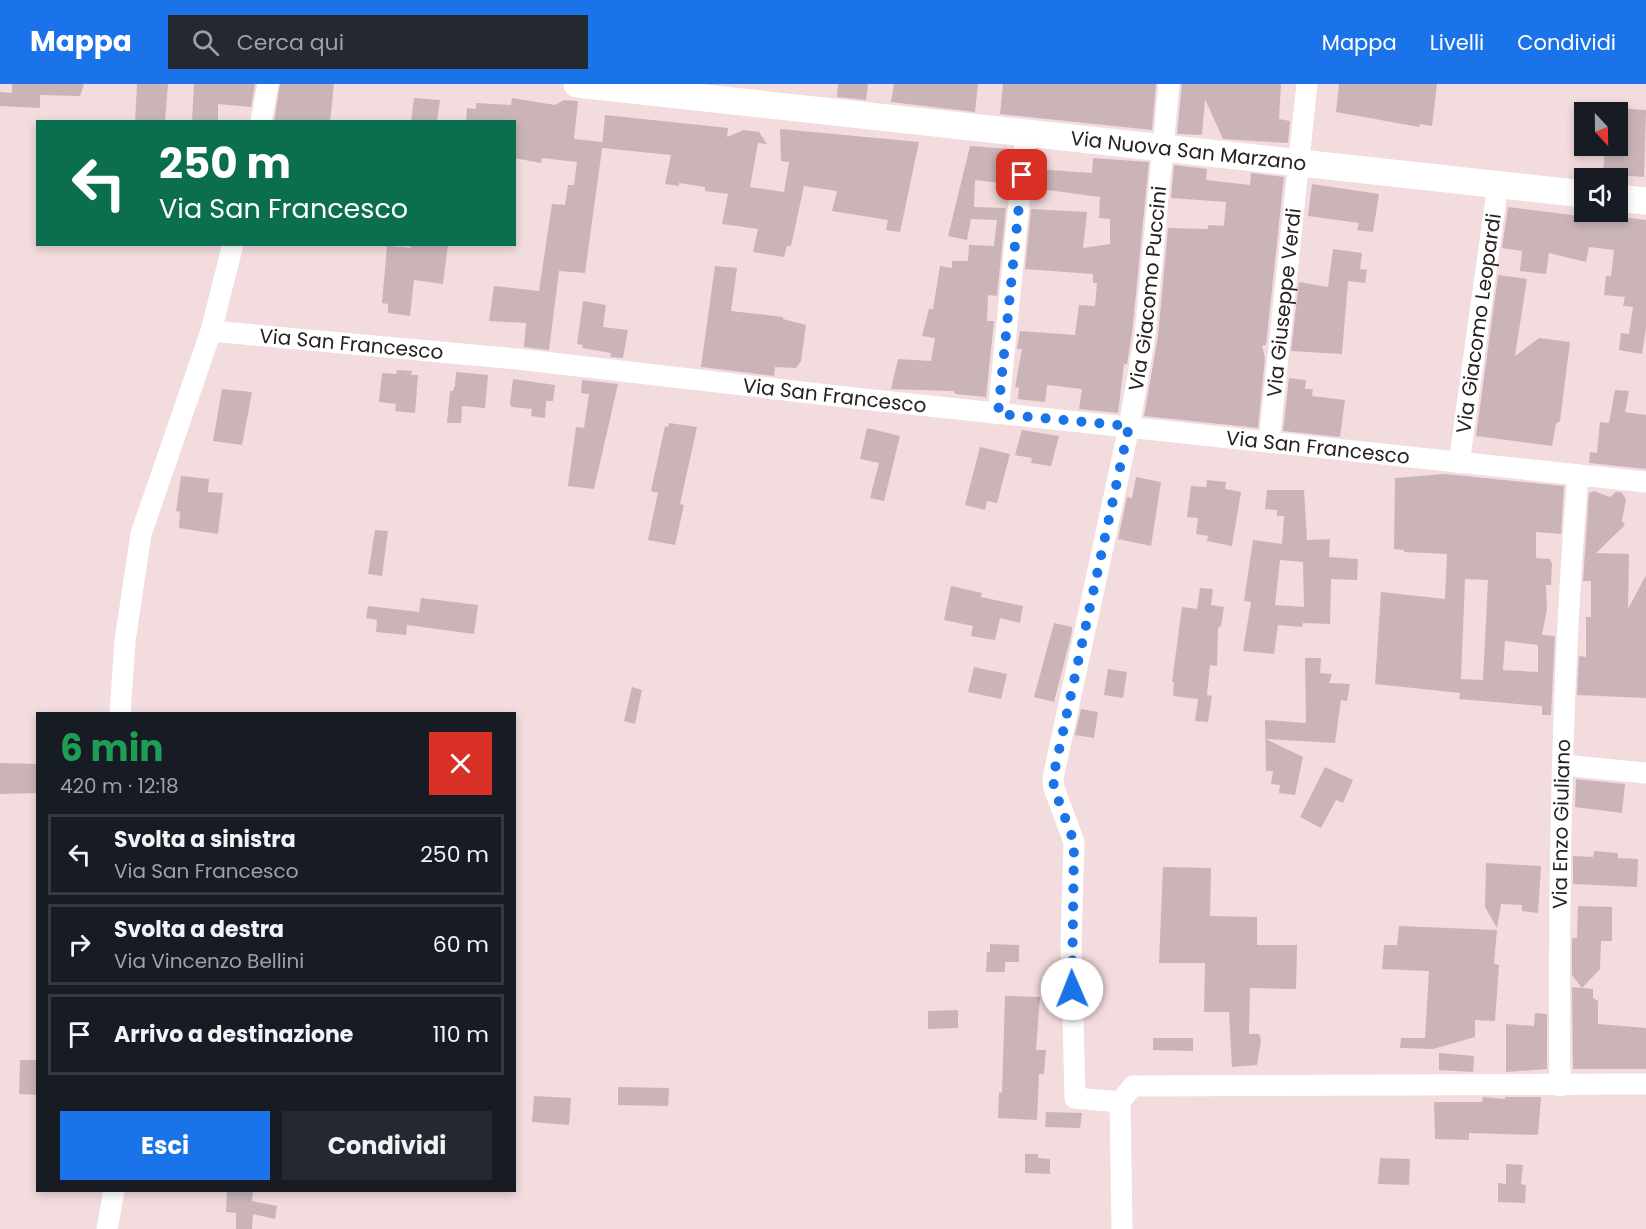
<!DOCTYPE html>
<html lang="it">
<head>
<meta charset="utf-8">
<style>
  :root { --surface:#171b24; --page:#242831; --text:#f1f3f6; --muted:#9ea1a6; --line:#363941; --accent:#1a73e8 }
  body { margin:0; font-family:Poppins,sans-serif; background:var(--page); color:var(--text); height:100vh; display:flex; flex-direction:column; font-size:22px; white-space:nowrap }
  * { box-sizing:border-box; margin:0 }
  p { font-size:20px; color:var(--muted) }
  .icon { flex:none; width:33px; height:33px; fill:none; stroke:currentColor; stroke-width:2; stroke-linecap:round; stroke-linejoin:round }
  .map { position:relative; flex:1; overflow:hidden }
  .panel { position:absolute; left:36px; top:628px; width:480px; height:480px; display:flex; flex-direction:column; background:var(--surface); border-radius:0px; box-shadow:0 3px 9px #0003 }
  .panel>* { flex:none }
  .guide { position:absolute; left:36px; top:36px; width:480px; height:126px; border-radius:0px; box-shadow:0 3px 9px #0003; background:#0b6e4f; color:#fff; overflow:hidden }
  .needle { width:39px; rotate:158deg }
  .buttons { position:absolute; left:1574px; top:18px; display:grid; gap:12px }
  .buttons a { display:grid; place-items:center; width:54px; height:54px; border-radius:0px; background:var(--surface); box-shadow:0 3px 9px #0003; font-size:30px }
  .pin { position:absolute; display:grid; place-items:center; width:51px; height:51px; color:#fff; margin:-26px; border-radius:12px; box-shadow:0 3px 9px #0006 }
  .me { position:absolute; width:66px; margin:-33px; rotate:359deg; stroke-linejoin:round; filter:drop-shadow(0 0 4px #0008) }
  .turn { display:flex; align-items:center; gap:21px; height:126px; padding:0 24px; font-size:27px }
  .turn .icon { width:78px; height:78px; stroke-width:2.5 }
  .turn b { display:block; font-size:42px; line-height:51px }
  .round { display:grid; place-items:center; flex:none; width:63px; height:63px; border-radius:0px; background:var(--page) }
  .headline { display:flex; align-items:center; justify-content:space-between; height:102px; padding:0 24px }
  h1 { font-size:36px; font-weight:700; line-height:45px; color:#1e9e55 }
  .primary-button { display:flex; gap:12px; margin-top:auto; padding:12px 24px }
  .primary-button a { flex:1; height:69px; border-radius:0px; background:var(--accent); color:#fff; font-size:24px; font-weight:700; line-height:69px; text-align:center }
  .primary-button a+a { background:var(--page); color:var(--text) }
  ul { padding:0; list-style:none }
  li { display:flex; align-items:center; gap:18px; height:81px; margin:0 12px 9px; padding:0 12px; border:3px solid var(--line); border-radius:0px }
  li div { flex:1 }
  li b { display:block; font-size:22px }
  li em { font-style:normal }
  header { display:flex; align-items:center; gap:36px; box-sizing:border-box; height:84px; padding:0 30px; background:var(--accent); color:#fff }
  header strong { font-size:28px }
  nav { display:flex; gap:33px; margin-inline-start:auto; font-size:21px }
  .search { width:420px; height:54px; background:var(--page); display:flex; align-items:center; gap:15px; box-sizing:border-box; padding:0 21px; border-radius:0px; color:var(--muted); font-size:22px }
  .map>svg:first-child { display:block }
  .building { fill:#cab4b7; fill-rule:evenodd }
  .lines { fill:none; stroke-linecap:round; stroke-linejoin:round }
  .minor { stroke:#fff; stroke-width:21 }
  .major { stroke:#fff; stroke-width:27 }
  .route { stroke:#1a73e8; stroke-width:10; stroke-dasharray:0 18 }
  .labels { text-anchor:middle; dominant-baseline:central; stroke-width:5; stroke-linejoin:round; paint-order:stroke }
  .street-label { font-size:20px; fill:#292021; stroke:#fdeaec }
</style>
</head>
<body>
<header>
<strong>Mappa</strong>
<div class="search"><svg class="icon" aria-label="search" viewBox="0 0 24 24"><circle cx="10" cy="10" r="6"/><path d="M15 15l6 6"/></svg>Cerca qui</div>
<nav><a>Mappa</a><a>Livelli</a><a>Condividi</a></nav>
</header>
<div class="map">
<svg width="1646" height="1145" viewBox="0 0 1646 1145">
  <rect width="100%" height="100%" fill="#f3dcde"/>
  <g class="building">
    <path d="M12,0h72l-4,12 -40,-1v13l-40,-2v-14l12,1z"/>
    <path d="M137,0h31l-3,38h-30z"/>
    <path d="M194,0h61l-4,23 -33,-3v18h-26z"/>
    <path d="M280,0h54l-4,38h-56z"/>
    <path d="M838,0h30l-2,16 -29,-3z"/>
    <path d="M894,0h84l-3,28 -84,-10z"/>
    <path d="M1003,0h153l-4,46 -152,-16z"/>
    <path d="M1182,0h99l-2,35 11,2 -2,22 -65,-4 -18,-40 -3,36 -25,-1z"/>
    <path d="M1339,0h98l-5,42 -12,-2 -1,3 -83,-15z"/>
    <path d="M414,14l26,2 -3,22h-26z"/>
    <path d="M512,14l43,7 9,-5 14,1 -4,38 29,3 -18,131 -26,-2 -10,79 -25,-3 2,-24 -37,-2 5,-35 45,5 13,-87 13,1 3,-20h6l3,-23 -35,-4 -1,5 -27,-5v-36h-48l1,-14 9,1v-6l35,2z"/>
    <path d="M1617,24l29,2 -2,67 -41,-3 2,-28h12z"/>
    <path d="M605,31l123,13 -1,9 17,-7 15,2 8,12 -9,-1 -8,44 34,5 5,-30 -8,-1 -1,-32 139,13 -19,90 -14,-2 2,-10 -56,-9 5,-20 -33,-5 -13,60h-4l-3,11 -31,-5 5,-23 -36,-5 6,-30 -23,-3v-4l-26,-4v3l-14,-2 6,-29 -69,-7z"/>
    <path d="M970,62l42,3 -4,35 -33,-4 -1,27 32,1 -9,88 -9,-1 -1,26h7l-8,76 -30,-3 -3,-3 -62,-2 7,-30 33,2 4,-23 -13,-2 7,-27h4l7,-43 12,2v-7h16l1,-16 25,1 3,-26 -26,-1 -4,21 -19,-4z"/>
    <path d="M1093,74l56,4 -17,171 -5,31h-3l-6,49 -39,-4 3,-20 -35,-4 -2,17 -27,-3 1,-11 -4,-1 7,-38h-5l3,-18 55,4 4,-30 16,1 2,-23h-4v-9l-68,-5 6,-60 56,3 -4,36 27,-4v-25l-11,-1 1,-21 -67,-9 2,-19 57,4z"/>
    <path d="M1174,81l33,4 -1,11 44,5 1,-12 33,4 -18,168 -4,1 3,12 -7,70 -114,-12 14,-80 10,-108 40,1v-4l16,1 2,-24 -55,-4z"/>
    <path d="M1312,100l67,10 -6,38 -16,-2 2,-7 -51,-7z"/>
    <path d="M1508,123l112,14 1,-4 25,3v108l-4,26 -23,-4 2,-17 8,1 4,-27 -10,-1 2,-9 -21,-2 2,-19h5l3,-26 -25,-3 -3,15 -37,-9 -3,21 -26,-3 2,-20 -20,-3z"/>
    <path d="M411,160h37l-5,40 -29,-4 -4,36 -22,-3v-9l-6,-1 5,-57 24,2z"/>
    <path d="M1333,165l29,4 -2,16 7,1 -2,13 -17,-2 -6,73 -51,-3 8,-69 29,5z"/>
    <path d="M715,182l22,2 -6,43 52,6v2l23,6 -5,36 -5,7 -21,-1 -1,9 -73,-9z"/>
    <path d="M1498,191l29,4 -12,77 24,-18 31,4 -10,79 -4,3 -4,22 -76,-10z"/>
    <path d="M583,217l23,4 -3,22 25,3 -5,28 -13,-1 1,-4 -29,-5 1,-3 -6,-1z"/>
    <path d="M397,286l15,1 -1,4h7l-3,38 -20,-2 1,-7 -17,-2 3,-29 14,1z"/>
    <path d="M456,288l32,3 -3,33 -23,-2 -1,17h-14l3,-32h3l2,-6z"/>
    <path d="M1289,294l17,2 -1,9h8l-1,7 33,4 -5,37 -57,-6z"/>
    <path d="M513,295l42,6 -2,16h-7l-1,17 -14,-2 1,-7 -20,-2 -2,-3z"/>
    <path d="M582,296l36,4 -24,105 -26,-3 8,-59 8,1 5,-34 -8,-1z"/>
    <path d="M222,305l30,3 -10,53 -29,-4z"/>
    <path d="M1615,306l14,1 -4,21 21,3v54l-57,-6 1,-11 7,1 3,-31 9,1z"/>
    <path d="M669,339l28,4 -17,77 4,1 -9,40 -27,-5 10,-47 -7,-2 14,-65 3,1z"/>
    <path d="M867,344l33,8 -16,65 -14,-3 9,-35 -19,-4z"/>
    <path d="M1022,346l37,6 -8,30 -20,-3 1,-5 -17,-3z"/>
    <path d="M980,363l30,7 -13,49 -10,-2 -2,9 -20,-5z"/>
    <path d="M1445,390l119,12 -3,48 -25,-2v26l14,1 2,5 -1,21h-5l1,24 -5,26 13,1 -4,79h-9v-9l-83,-7 1,-6 -85,-9 6,-92 64,7 2,-45 -43,-2v-2l-10,-1 1,-71zM1465,495l23,1 -5,100 -22,-1zM1505,557l33,4v27l-35,-2z"/>
    <path d="M181,392l28,3 -1,13 15,1 -5,41 -39,-6 1,-16 -4,-1z"/>
    <path d="M1136,393l25,5 -10,64 -33,-7 9,-42 5,1z"/>
    <path d="M1207,396l19,2 -1,7 16,3 -9,54 -25,-5 1,-5 -12,-2 2,-16 -11,-1 4,-31 15,1z"/>
    <path d="M1267,406h37l3,50 23,-1 -1,18 29,2 -1,21 -26,-1 -1,45 -27,-1 -1,4 -24,-2 -4,29 -31,-3 8,-49 -7,-1 9,-61 29,4 2,-28h-7v-6l-12,-1zM1280,476l23,2 1,45 -29,-2z"/>
    <path d="M1594,407l16,6 6,-5h5l5,7 -4,22 3,4 -29,28 33,1 -1,55 18,-34v123l-69,-3 2,-39 7,1v-40h5v-36h-8l6,-88z"/>
    <path d="M375,446l13,1 -6,45 -14,-2z"/>
    <path d="M951,502l31,7 -1,4 42,9 -3,17 -20,-5 -5,22 -24,-4 2,-10 -29,-6z"/>
    <path d="M1200,504l13,1 -2,16 13,2 -3,19 -3,2 -1,38 -7,-1 -3,30 5,1 -4,26 -13,-1 3,-22 -25,-3 1,-14h-2l10,-75 15,2z"/>
    <path d="M421,514l57,7 -4,29 -67,-9 -1,10 -30,-3 1,-12 -11,-2 2,-12 51,6z"/>
    <path d="M1054,539l18,4v5l-18,70 -20,-5z"/>
    <path d="M1305,574h16l-1,15 12,1 -3,9 21,1 -3,17 -6,-1 -6,43 -69,-4 37,18 -8,38 -16,-2 1,-8 -9,-1 2,-13h-7l-1,-51 41,3z"/>
    <path d="M974,583l33,7 -6,25 -33,-7z"/>
    <path d="M1108,585l19,3 -4,26 -19,-3z"/>
    <path d="M632,603l10,3 -7,34 -11,-3z"/>
    <path d="M1081,625l17,3 -4,26 -19,-3z"/>
    <path d="M0,679l38,1v29l-38,1z"/>
    <path d="M1325,683l28,13 -10,23 -7,-3 -15,28 -21,-11z"/>
    <path d="M1576,695l49,5 -3,29 -47,-6z"/>
    <path d="M1594,767l24,2v5l20,1 -1,28 -64,-3v-28l20,1z"/>
    <path d="M1486,779l55,3 -3,47 -16,-2v-6l-21,-1 -4,24 -12,-21z"/>
    <path d="M1163,783l48,1 -1,48 47,1v28h40l-1,44 -46,-1 -1,46h10l2,6 -4,25 -25,2 -3,-55h-25l1,-49h-46z"/>
    <path d="M1578,822l34,1v34h-11l-1,28 -18,19 -10,-13v-37h5z"/>
    <path d="M1399,842l98,4 -3,34 5,1 -4,56 -20,-1v17l-42,12 -33,-1 1,-10h24l4,-67 -47,-2 2,-24h13z"/>
    <path d="M990,860l29,1v17h-14v10h-19l1,-20h3z"/>
    <path d="M1572,903l21,2v9l5,3v23l48,4v41h-73z"/>
    <path d="M1005,912l35,1 -4,53h10l-2,24h-5l-2,46 -39,-2 1,-26 3,1z"/>
    <path d="M958,926v18l-30,1v-18z"/>
    <path d="M1535,929l12,1v55l-41,3v-48l28,2z"/>
    <path d="M1153,954h40v13l-40,-1z"/>
    <path d="M1439,969l35,3 -1,16 -34,-2z"/>
    <path d="M20,976h18v35l-19,-1z"/>
    <path d="M618,1003l51,1 -1,18 -50,-1z"/>
    <path d="M534,1012l37,2 -2,27 -37,-3z"/>
    <path d="M1483,1013l22,2v-2h36l-3,38 -69,-2v7l-34,-1 -1,-37h48z"/>
    <path d="M1046,1028l36,1 -2,15 -35,-1z"/>
    <path d="M1025,1070h13v4l12,1v15l-25,-1z"/>
    <path d="M1380,1074l30,1 -1,26 -31,-1z"/>
    <path d="M1506,1080l17,1 -2,19 5,1 -1,18 -27,-1v-19l8,1z"/>
    <path d="M227,1107h26l-1,10 25,5 -2,13 -22,-5 -1,15h-16v-16l-10,-1z"/>
  </g>
  <g class="lines">
    <g class="minor">
      <path d="M261,38l7,-38"/>
      <path id="s1" d="M211,247l306,28 346,40 783,83"/>
      <path d="M998,330l28,-281"/>
      <path id="s2" d="M1269,358l38,-358"/>
      <path id="s3" d="M1459,379l39,-279"/>
      <path d="M120,630l5,-73 16,-107 70,-203 22,-87"/>
      <path d="M1563,681l83,8"/>
      <path id="s4" d="M1560,1002c-2,-204 1,-408 18,-611"/>
      <path id="s5" d="M1120,1018l-45,-4 -4,-157 3,-99 -20,-54 -1,-10 76,-351 16,-92 24,-251"/>
      <path d="M107,1145l7,-38"/>
      <path d="M1122,1145l-2,-127 13,-16 513,-2"/>
    </g>
    <g class="major">
      <path id="s6" d="M577,0l1007,110"/>
      <path d="M1617,114l29,3"/>
    </g>
  </g>
  <g class="lines">
    <path class="route" d="M1022,91l-24,239 131,12 -76,352 1,10 20,54 -2,147"/>
  </g>
  <g class="labels">
    <g class="street-label">
      <text stroke="none"><textPath href="#s6" startOffset="615">Via Nuova San Marzano</textPath></text>
      <text stroke="none"><textPath href="#s5" startOffset="868">Via Giacomo Puccini</textPath></text>
      <text stroke="none"><textPath href="#s2" startOffset="140">Via Giuseppe Verdi</textPath></text>
      <text stroke="none"><textPath href="#s3" startOffset="141">Via Giacomo Leopardi</textPath></text>
      <text stroke="none"><textPath href="#s1" startOffset="141">Via San Francesco</textPath></text>
      <text stroke="none"><textPath href="#s1" startOffset="627">Via San Francesco</textPath></text>
      <text stroke="none"><textPath href="#s1" startOffset="1113">Via San Francesco</textPath></text>
      <text stroke="none"><textPath href="#s4" startOffset="262">Via Enzo Giuliano</textPath></text>
    </g>
  </g>
</svg>
<div class="buttons">
<a><svg class="needle" viewBox="-14 -14 28 28"><path d="M0-13l5 13h-10z" fill="#e53935"/><path d="M0 13l5-13h-10z" fill="#9ea1a6"/></svg></a>
<a><svg class="icon" aria-label="sound" viewBox="0 0 24 24"><path d="M4 9h4l5-4v14l-5-4H4zM17 9q2 3 0 6"/></svg></a>
</div>
<div class="pin" style="left:1022px;top:91px;background:#d93025"><svg class="icon" aria-label="arrive" viewBox="0 0 24 24"><path d="M6 21V4h12l-3 4 3 4H6"/></svg></div>
<svg class="me" style="left:1072px;top:905px" viewBox="-20 -20 40 40"><circle r="19" fill="#fff"/><path d="M0-13L10 11 0 6-10 11z" fill="#1a73e8"/></svg>
<div class="guide">
<div class="turn"><svg class="icon" aria-label="left" viewBox="0 0 24 24"><path d="M17 20v-9H6M10 6l-5 5 5 5"/></svg><div><b>250 m</b>Via San Francesco</div></div>
</div>
<section class="panel">
<div class="headline"><div><h1>6 min</h1><p>420 m · 12:18</p></div><a class="round" style="background:#d93025;color:#fff"><svg class="icon" aria-label="close" viewBox="0 0 24 24"><path d="M6 6l12 12M18 6L6 18"/></svg></a></div>
<ul>
<li><svg class="icon" aria-label="left" viewBox="0 0 24 24"><path d="M17 20v-9H6M10 6l-5 5 5 5"/></svg><div><b>Svolta a sinistra</b><p>Via San Francesco</p></div><em>250 m</em></li>
<li><svg class="icon" aria-label="right" viewBox="0 0 24 24"><path d="M7 20v-9h11M14 6l5 5-5 5"/></svg><div><b>Svolta a destra</b><p>Via Vincenzo Bellini</p></div><em>60 m</em></li>
<li><svg class="icon" aria-label="arrive" viewBox="0 0 24 24"><path d="M6 21V4h12l-3 4 3 4H6"/></svg><div><b>Arrivo a destinazione</b></div><em>110 m</em></li>
</ul>
<div class="primary-button"><a>Esci</a><a>Condividi</a></div>
</section>
</div>
</body>
</html>
